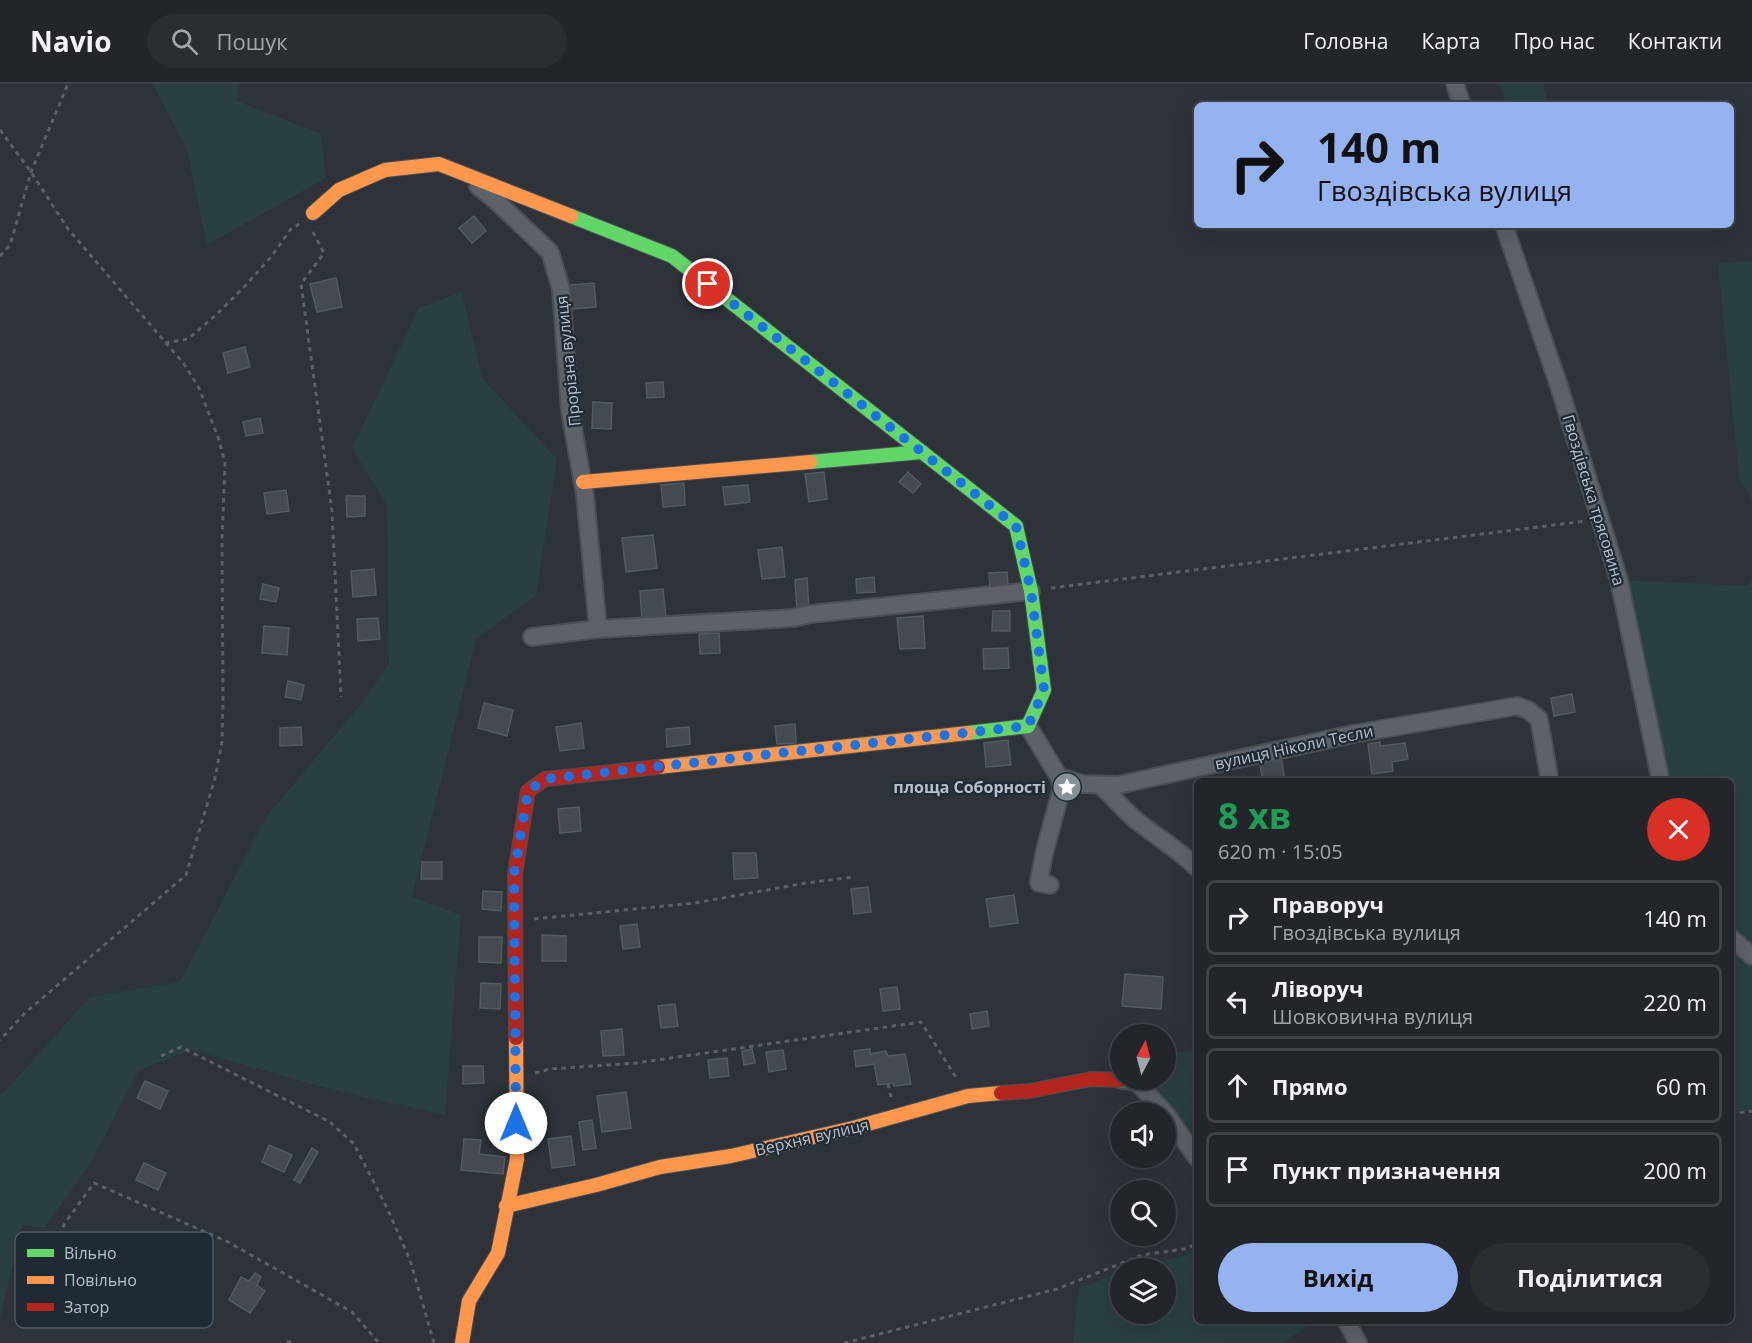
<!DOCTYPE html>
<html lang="uk">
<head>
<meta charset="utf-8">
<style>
  :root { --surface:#22262b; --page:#2a2e33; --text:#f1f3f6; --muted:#a2a5a9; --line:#3f4347; --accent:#95b2f1 }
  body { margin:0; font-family:"Open Sans",sans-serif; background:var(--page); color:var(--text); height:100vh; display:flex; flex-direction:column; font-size:22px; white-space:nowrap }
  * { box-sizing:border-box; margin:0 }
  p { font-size:20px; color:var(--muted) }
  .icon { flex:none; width:33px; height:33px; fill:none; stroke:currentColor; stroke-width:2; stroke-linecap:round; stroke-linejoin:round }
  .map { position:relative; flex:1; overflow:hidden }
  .side { position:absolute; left:1194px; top:694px; width:540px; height:546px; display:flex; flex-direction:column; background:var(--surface); border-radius:9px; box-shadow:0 6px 24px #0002,0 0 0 2px var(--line) }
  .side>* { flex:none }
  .guide { position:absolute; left:1194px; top:18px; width:540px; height:126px; border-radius:9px; box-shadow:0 6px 24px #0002,0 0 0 2px var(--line); background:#95b2f1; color:#111; overflow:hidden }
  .needle { width:39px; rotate:7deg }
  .fabs { position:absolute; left:1110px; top:940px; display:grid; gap:12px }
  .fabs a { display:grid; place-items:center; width:66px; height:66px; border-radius:50%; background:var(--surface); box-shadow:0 6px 24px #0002,0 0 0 2px var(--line); font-size:30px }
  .pin { position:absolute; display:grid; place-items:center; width:51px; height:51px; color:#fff; margin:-26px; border:3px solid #fff; border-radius:50%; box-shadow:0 2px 6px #0007 }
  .me { position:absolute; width:66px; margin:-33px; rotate:0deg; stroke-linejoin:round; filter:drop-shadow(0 0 4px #0008) }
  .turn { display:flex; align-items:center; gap:21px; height:126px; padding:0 24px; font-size:27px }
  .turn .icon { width:78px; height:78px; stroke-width:2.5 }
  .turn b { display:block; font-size:42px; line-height:51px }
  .round { display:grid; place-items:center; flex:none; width:63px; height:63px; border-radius:32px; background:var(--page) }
  .overview { display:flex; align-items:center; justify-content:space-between; height:102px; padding:0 24px }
  h1 { font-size:36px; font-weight:700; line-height:45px; color:#1e9e55 }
  .action { display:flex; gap:12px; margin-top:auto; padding:12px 24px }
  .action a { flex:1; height:69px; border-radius:36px; background:var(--accent); color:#111; font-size:24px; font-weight:700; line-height:69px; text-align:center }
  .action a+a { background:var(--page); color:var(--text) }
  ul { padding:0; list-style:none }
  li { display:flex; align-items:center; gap:18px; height:75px; margin:0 12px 9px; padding:0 12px; border:3px solid var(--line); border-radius:9px }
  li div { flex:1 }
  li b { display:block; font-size:22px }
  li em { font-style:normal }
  header { display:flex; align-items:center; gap:36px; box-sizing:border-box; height:84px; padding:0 30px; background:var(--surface); border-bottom:2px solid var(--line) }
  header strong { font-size:28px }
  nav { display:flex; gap:33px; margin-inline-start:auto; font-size:21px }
  .search { width:420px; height:54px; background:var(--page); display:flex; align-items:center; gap:15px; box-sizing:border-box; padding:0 21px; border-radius:33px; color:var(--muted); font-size:22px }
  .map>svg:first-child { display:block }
  .green { fill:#2a3f40 }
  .building { fill:#454a50; stroke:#545a61; stroke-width:1.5 }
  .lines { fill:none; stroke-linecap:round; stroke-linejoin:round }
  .street-casing { stroke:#4a4f54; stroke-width:20 }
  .fast-casing { stroke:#4a4f54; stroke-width:16 }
  .slow-casing { stroke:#4a4f54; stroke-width:16 }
  .jam-casing { stroke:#4a4f54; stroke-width:16 }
  .path { stroke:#5a6064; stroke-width:3; stroke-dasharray:4.5 4.5; stroke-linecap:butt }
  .street { stroke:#5d6268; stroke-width:16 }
  .fast { stroke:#63d668; stroke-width:14 }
  .slow { stroke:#ff974d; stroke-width:14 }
  .jam { stroke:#b3261e; stroke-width:14 }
  .route { stroke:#1a73e8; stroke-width:10; stroke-dasharray:0 18 }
  .labels { text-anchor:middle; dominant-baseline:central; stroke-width:4.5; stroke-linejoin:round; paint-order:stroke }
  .street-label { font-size:16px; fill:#b7c0c9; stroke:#202a34 }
  .poi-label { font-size:16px; font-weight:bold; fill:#b7c0c9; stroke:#202a34; text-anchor:end }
  .key { fill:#202a34; stroke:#4d5761; stroke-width:1.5 }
  .key-label { font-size:16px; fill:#b7c0c9 }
</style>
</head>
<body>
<header>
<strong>Navio</strong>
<div class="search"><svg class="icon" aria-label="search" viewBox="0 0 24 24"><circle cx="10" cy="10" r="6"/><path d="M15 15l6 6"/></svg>Пошук</div>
<nav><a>Головна</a><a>Карта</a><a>Про нас</a><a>Контакти</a></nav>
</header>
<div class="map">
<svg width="1752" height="1259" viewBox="0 0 1752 1259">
  <rect width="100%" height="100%" fill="#2d3339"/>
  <g class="green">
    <path d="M153,0h86l-2,17 84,33 5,44 -119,67 -20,-95z"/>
    <path d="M1499,0h44l5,21h-41z"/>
    <path d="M1752,177v239l-13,-22 -21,-215z"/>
    <path d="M462,208l20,86 75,81 -21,136 -60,44 -64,258 49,18 -16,200 -112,-25 -142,-40 -52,20 -50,96 -45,62 -22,-3 -22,93v-224l8,-6 82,-91 90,-15 86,-165 94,-112 29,-41 -2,-158 -35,-58 67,-140z"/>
    <path d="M1619,496l129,6 4,-5v530l-21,3v-332l-70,-1z"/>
    <path d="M1197,965v109l-61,-78h30v-26z"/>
    <path d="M1197,1168v70h113l2,1 -30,20h-209l6,-55 41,-15v41h46v-45h-36z"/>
  </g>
  <g class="building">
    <path d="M474,132l12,15 -14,12 -13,-15z"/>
    <path d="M336,194l6,29 -25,5 -7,-28z"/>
    <path d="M594,199l2,24 -24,2 -2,-24z"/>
    <path d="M245,263l5,20 -22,6 -5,-20z"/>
    <path d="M663,298l1,15 -17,1 -1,-15z"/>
    <path d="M593,318l19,1 -1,26 -19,-1z"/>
    <path d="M260,334l3,15 -17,3 -3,-14z"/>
    <path d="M824,388l3,27 -18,3 -4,-28z"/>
    <path d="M908,388l13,12 -8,9 -14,-11z"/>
    <path d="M684,399l1,22 -22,2 -2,-22z"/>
    <path d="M748,401l2,17 -25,3 -2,-18z"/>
    <path d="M286,406l3,21 -22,3 -3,-21z"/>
    <path d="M346,412h19v20l-18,1z"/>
    <path d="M653,451l4,33 -31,4 -4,-34z"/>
    <path d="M782,463l3,30 -23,2 -4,-29z"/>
    <path d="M374,485l2,26 -23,2 -2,-26z"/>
    <path d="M1007,488l1,14 -18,2 -1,-15z"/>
    <path d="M874,493l1,15 -18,1 -1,-14z"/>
    <path d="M807,494l2,32 -12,1 -2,-31z"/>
    <path d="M263,500l16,4 -3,14 -16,-3z"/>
    <path d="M663,505l3,28 -24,2 -2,-28z"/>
    <path d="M993,527h17v20h-18z"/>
    <path d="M923,532l2,32 -25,1 -3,-31z"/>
    <path d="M378,534l2,21 -22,2 -1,-22z"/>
    <path d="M264,542l25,2 -2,27 -25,-2z"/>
    <path d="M719,549l1,20 -20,1 -1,-20z"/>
    <path d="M1008,564l1,20 -25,1 -1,-20z"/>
    <path d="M288,597l16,4 -3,15 -16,-3z"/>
    <path d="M1572,610l3,18 -21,4 -3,-18z"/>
    <path d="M484,619l29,7 -6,26 -29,-8z"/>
    <path d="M581,639l3,25 -24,3 -4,-24z"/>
    <path d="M795,640l1,19 -19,1 -2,-18z"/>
    <path d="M301,643l1,18 -22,1v-18z"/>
    <path d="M689,643l1,17 -23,3 -1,-18z"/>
    <path d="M1008,656l3,25 -25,2 -2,-24z"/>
    <path d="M1380,658v4l25,-3 3,16 -16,3 1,9 -21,3 -4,-30z"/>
    <path d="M1281,672l4,26h-22l-4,-23z"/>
    <path d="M579,723l2,24 -21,2 -2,-24z"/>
    <path d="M733,769h23l2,25 -24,1z"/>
    <path d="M422,778h20v17h-21z"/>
    <path d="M868,803l3,25 -17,2 -3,-25z"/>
    <path d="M483,807l19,1 -1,19 -19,-2z"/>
    <path d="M1014,811l4,28 -28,4 -4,-28z"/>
    <path d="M637,840l3,23 -17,2 -3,-23z"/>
    <path d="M542,851l24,1v25h-24z"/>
    <path d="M479,853h23l-1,26 -22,-1z"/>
    <path d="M1125,890l38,3 -2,32 -39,-3z"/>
    <path d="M481,899l20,1 -1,25 -20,-1z"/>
    <path d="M897,903l3,22 -17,2 -3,-22z"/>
    <path d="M675,920l3,22 -17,2 -3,-22z"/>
    <path d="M987,927l2,15 -17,3 -2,-15z"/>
    <path d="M622,945l2,26 -21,1 -2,-25z"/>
    <path d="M752,965l3,14 -11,2 -2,-14z"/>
    <path d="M870,965v5l16,-3 2,5 17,-2 6,30 -17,2 -1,-3 -15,2 -4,-21 -18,3 -2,-16z"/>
    <path d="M783,966l3,19 -17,3 -3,-20z"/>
    <path d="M727,974l2,18 -19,2 -2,-18z"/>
    <path d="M463,982h20l1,17 -21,1z"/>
    <path d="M145,997l23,10 -8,18 -23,-11z"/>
    <path d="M626,1008l5,36 -29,4 -5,-36z"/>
    <path d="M592,1036l4,28 -13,2 -4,-28z"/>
    <path d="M571,1052l4,29 -23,3 -4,-29z"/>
    <path d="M464,1055l17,1 -2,14 26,3 -2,17 -42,-4z"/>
    <path d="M269,1061l23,10 -8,17 -22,-10z"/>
    <path d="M312,1064l6,4 -18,31 -6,-3z"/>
    <path d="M144,1079l22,10 -8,17 -22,-10z"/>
    <path d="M255,1189l6,4 -4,8 8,6 -15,22 -21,-13 12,-23 8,4z"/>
  </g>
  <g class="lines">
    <g class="street-casing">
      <g id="street">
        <path d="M1455,0l7,21"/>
        <path d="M478,102l17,14 55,52 11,37 9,122 15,84 13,134"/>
        <path d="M1504,141l54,158 61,197 42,202"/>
        <path d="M532,553l66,-8 195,-11 17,-4 221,-23"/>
        <path d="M1028,642l31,51 24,7 35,1 235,-51 164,-28 11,4 11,9 11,63"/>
        <path d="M1100,701c13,11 23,25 37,36 20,16 42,29 60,47"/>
        <path d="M1050,801l-11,-2v-2l5,-27 18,-67 -3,-10"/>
        <path d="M1731,854l21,18"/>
        <path d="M1121,996l15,1 29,32"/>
        <path d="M1166,1030l31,44"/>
        <path d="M1347,1238l11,21"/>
      </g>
    </g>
    <g class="fast-casing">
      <g id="fast">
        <path d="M571,132l101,40 250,196"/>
        <path d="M810,378l112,-10 94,74 15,65 13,99 -16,36 -60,7"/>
      </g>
    </g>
    <g class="slow-casing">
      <g id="slow">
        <path d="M313,129l26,-23 46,-20 54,-6 132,52"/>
        <path d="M583,398l227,-20"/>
        <path d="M658,683l310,-34"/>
        <path d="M506,1122l90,-21 64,-18 71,-11 122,-28 115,-32 33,-3"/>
        <path d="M462,1259l7,-42 29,-48 19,-94 -1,-121"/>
      </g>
    </g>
    <g class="jam-casing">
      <g id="jam">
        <path d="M516,954l-1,-164 13,-83 17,-12 113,-12"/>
        <path d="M1001,1009l29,-2 61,-12 29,1"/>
      </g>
    </g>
    <g class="path">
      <path d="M0,46l31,42 37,57 116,135 15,24 20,52 6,23 -3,78 1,159 -1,42 -7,36 -29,97 -161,138 -25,27"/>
      <path d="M313,148l11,21 -23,31 31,227 9,186"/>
      <path d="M0,172l10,-11 21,-73 37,-88"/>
      <path d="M165,259l23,-4 28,-24 29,-29 26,-29 20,-28 8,-5"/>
      <path d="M1051,504l535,-67"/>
      <path d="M534,835l161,-16 111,-20 48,-6"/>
      <path d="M161,972l20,-9 149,75 24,22 33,64 23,52 24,83"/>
      <path d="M535,989l15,-4 86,-6 285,-41 36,57"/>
      <path d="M888,1000l3,13"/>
      <path d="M1731,1030l21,-3"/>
      <path d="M58,1168l-3,-8 10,-21 29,-40 134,59 124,70 27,31"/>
      <path d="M287,1257l6,2"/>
      <path d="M844,1259l213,-54 85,-34 42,-6 13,-5"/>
    </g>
    <use href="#street" class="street"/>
    <use href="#fast" class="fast"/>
    <use href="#slow" class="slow"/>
    <use href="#jam" class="jam"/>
  </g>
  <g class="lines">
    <path class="route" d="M516,1039l-2,-249 14,-83 17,-12 483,-53 16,-36 -13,-99 -15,-65 -308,-242"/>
  </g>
  <defs>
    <g id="sight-disc" transform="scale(1.5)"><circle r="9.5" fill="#878f97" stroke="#202a34"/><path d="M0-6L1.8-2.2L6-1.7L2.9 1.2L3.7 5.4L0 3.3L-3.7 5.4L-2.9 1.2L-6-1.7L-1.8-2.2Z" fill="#fff"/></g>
  </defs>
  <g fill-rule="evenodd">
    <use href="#sight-disc" x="1067" y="703"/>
  </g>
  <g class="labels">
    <g class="street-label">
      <text transform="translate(568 277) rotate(-96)">Прорізна вулиця</text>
      <text transform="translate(1594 416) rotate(73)">Гвоздівська трясовина</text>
      <text transform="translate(1294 663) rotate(-12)">вулиця Ніколи Тесли</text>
      <text transform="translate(812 1053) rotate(-13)">Верхня вулиця</text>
    </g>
    <g class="poi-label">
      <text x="1046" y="703">площа Соборності</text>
    </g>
  </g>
  <rect x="15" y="1148" width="198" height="96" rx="9" class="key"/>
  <rect x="27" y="1165" width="27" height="8" fill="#63d668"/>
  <rect x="27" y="1192" width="27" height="8" fill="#ff974d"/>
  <rect x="27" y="1219" width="27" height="8" fill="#b3261e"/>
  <g class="key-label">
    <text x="64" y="1175">Вільно</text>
    <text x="64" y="1202">Повільно</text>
    <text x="64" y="1229">Затор</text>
  </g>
</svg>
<div class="fabs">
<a><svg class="needle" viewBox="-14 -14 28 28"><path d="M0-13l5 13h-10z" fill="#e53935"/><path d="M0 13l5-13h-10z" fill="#a2a5a9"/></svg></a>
<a><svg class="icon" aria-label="sound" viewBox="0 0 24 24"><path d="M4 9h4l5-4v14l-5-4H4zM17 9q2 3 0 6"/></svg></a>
<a><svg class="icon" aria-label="search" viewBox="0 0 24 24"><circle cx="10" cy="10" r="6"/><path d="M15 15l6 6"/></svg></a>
<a><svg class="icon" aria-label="layers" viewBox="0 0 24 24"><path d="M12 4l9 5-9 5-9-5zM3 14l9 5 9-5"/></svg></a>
</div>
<div class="pin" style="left:708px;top:200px;background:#d93025"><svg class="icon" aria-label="arrive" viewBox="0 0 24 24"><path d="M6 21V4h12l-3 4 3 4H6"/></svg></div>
<svg class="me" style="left:516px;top:1039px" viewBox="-20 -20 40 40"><circle r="19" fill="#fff"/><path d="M0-13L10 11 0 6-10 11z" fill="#1a73e8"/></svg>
<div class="guide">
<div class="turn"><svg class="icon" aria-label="right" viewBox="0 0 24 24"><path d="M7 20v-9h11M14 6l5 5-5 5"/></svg><div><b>140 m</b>Гвоздівська вулиця</div></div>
</div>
<section class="side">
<div class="overview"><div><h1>8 хв</h1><p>620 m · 15:05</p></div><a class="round" style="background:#d93025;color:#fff"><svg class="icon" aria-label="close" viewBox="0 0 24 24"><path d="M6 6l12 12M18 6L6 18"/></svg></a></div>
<ul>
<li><svg class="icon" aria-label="right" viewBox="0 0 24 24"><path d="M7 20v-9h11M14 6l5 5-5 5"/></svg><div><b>Праворуч</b><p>Гвоздівська вулиця</p></div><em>140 m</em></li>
<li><svg class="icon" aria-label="left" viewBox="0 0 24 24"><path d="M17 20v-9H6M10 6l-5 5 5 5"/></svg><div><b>Ліворуч</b><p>Шовковична вулиця</p></div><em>220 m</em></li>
<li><svg class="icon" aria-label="ahead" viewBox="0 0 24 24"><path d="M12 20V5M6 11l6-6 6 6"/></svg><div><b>Прямо</b></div><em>60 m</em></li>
<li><svg class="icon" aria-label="arrive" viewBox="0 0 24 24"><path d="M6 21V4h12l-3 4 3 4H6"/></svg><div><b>Пункт призначення</b></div><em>200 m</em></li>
</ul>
<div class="action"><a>Вихід</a><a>Поділитися</a></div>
</section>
</div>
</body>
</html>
